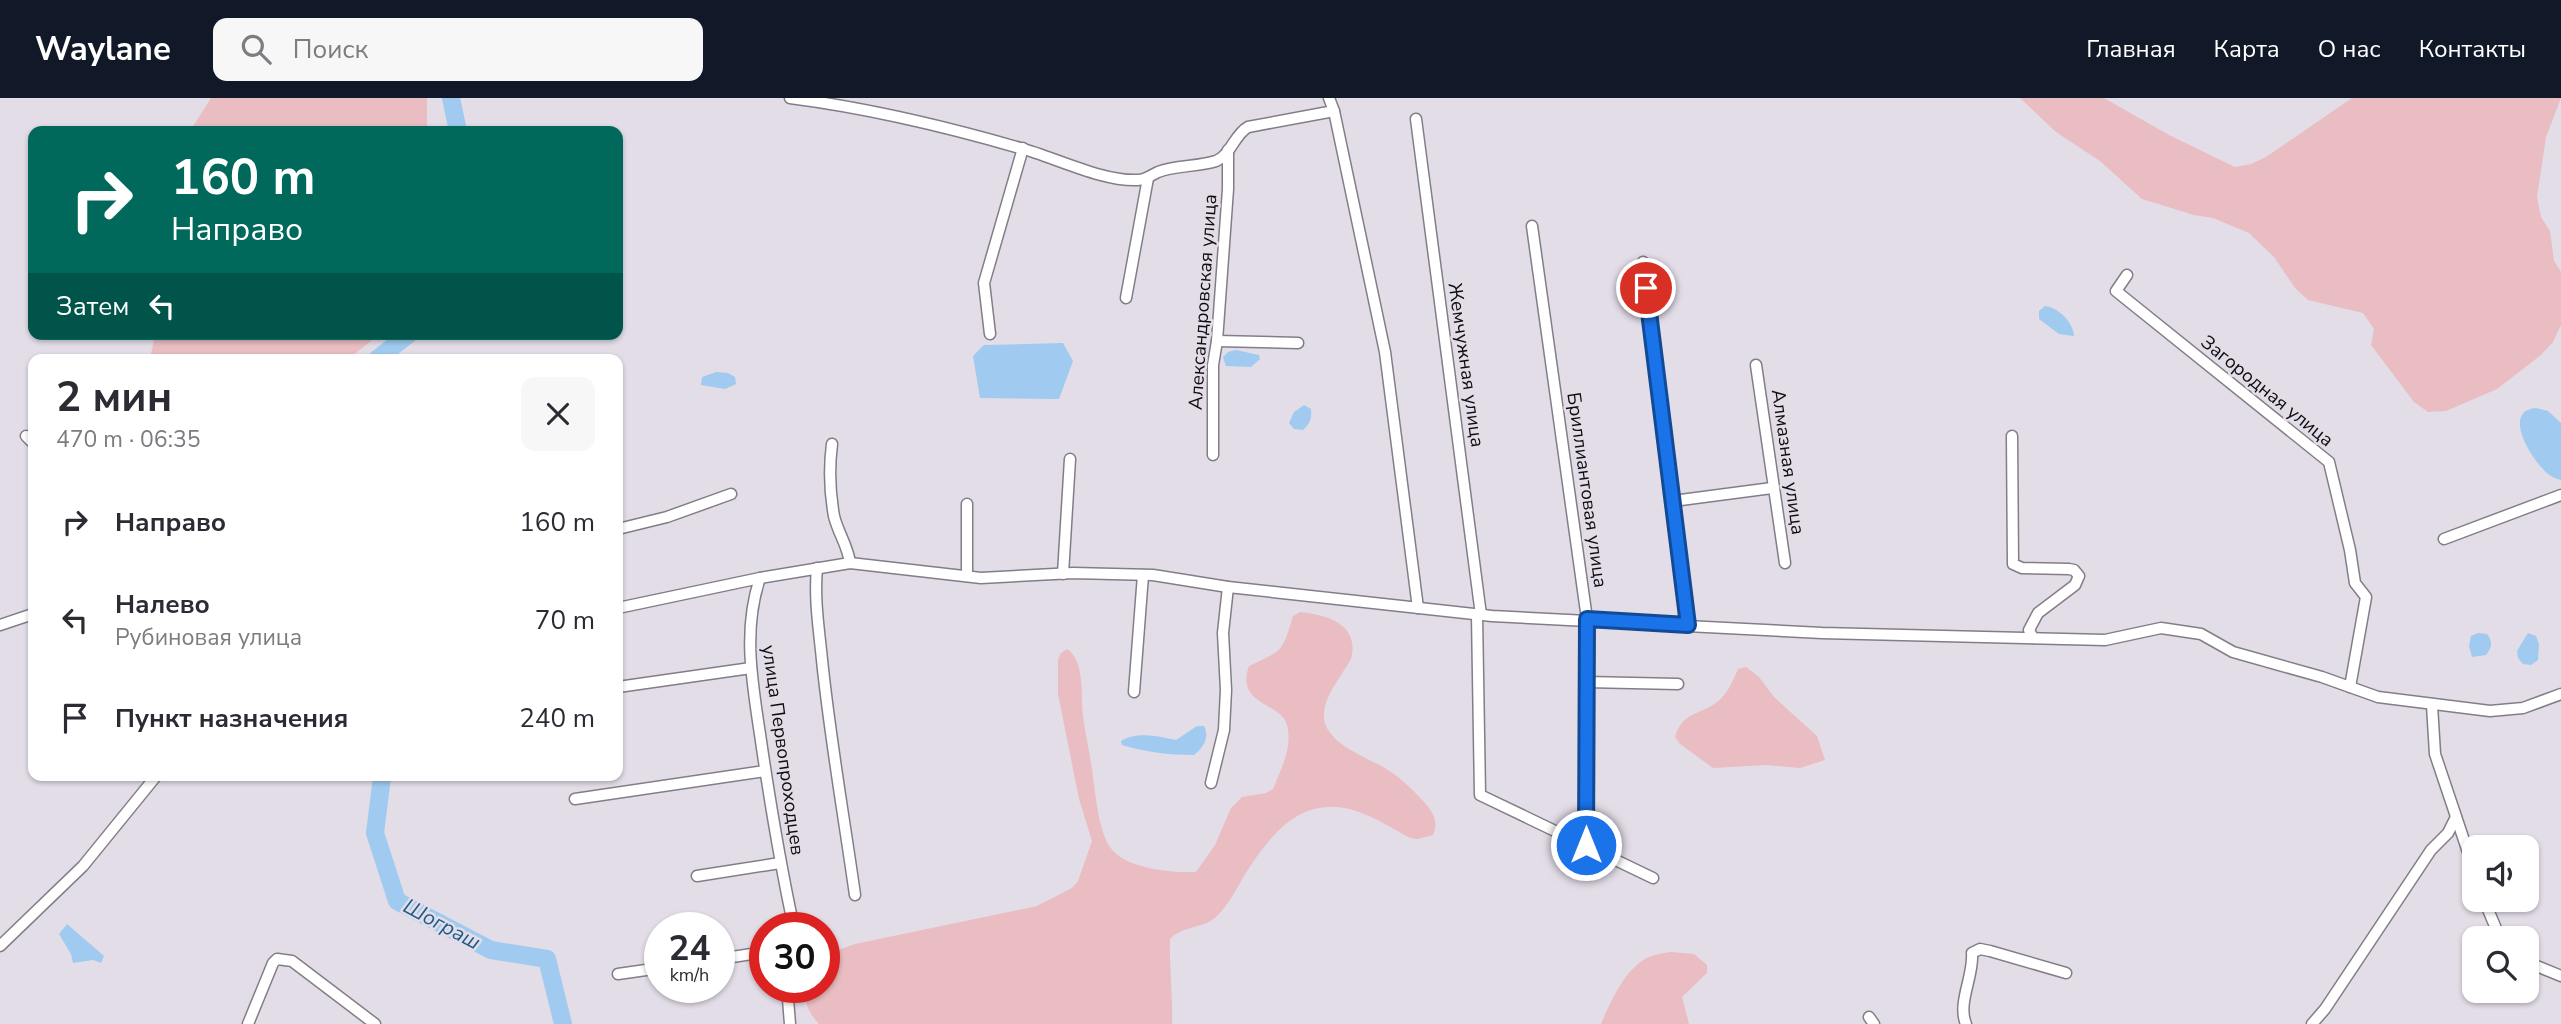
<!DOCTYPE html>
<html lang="ru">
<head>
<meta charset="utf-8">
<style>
  :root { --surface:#fff; --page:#f7f7f7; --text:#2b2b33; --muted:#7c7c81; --accent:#111827 }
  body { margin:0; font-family:"Nunito Sans",sans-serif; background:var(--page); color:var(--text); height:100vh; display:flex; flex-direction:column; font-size:26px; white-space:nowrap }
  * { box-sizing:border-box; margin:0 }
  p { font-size:23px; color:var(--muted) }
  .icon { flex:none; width:38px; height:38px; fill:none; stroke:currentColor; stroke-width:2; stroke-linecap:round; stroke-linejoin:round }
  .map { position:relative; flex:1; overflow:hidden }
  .drawer { position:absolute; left:28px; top:256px; width:595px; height:427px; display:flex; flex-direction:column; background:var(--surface); border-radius:14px; box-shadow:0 2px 5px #0004 }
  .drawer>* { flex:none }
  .hud { position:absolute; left:28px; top:28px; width:595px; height:214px; border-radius:14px; box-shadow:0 2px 5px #0004; background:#00695c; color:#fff; overflow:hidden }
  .fabs { position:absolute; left:2462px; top:737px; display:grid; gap:14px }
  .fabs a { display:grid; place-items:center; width:77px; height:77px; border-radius:14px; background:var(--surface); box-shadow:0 2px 5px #0004; font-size:35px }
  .speed { position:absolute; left:644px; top:814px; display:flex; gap:14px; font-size:35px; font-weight:700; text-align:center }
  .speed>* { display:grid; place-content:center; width:91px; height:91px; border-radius:50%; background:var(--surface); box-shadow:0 2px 5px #0004; line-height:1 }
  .speed small { font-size:18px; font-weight:400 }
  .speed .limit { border:10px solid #d22; background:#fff; color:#111 }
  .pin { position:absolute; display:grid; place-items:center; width:60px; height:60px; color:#fff; margin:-30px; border:4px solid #fff; border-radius:50%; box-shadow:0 2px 7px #0007 }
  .me { position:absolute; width:77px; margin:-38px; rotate:0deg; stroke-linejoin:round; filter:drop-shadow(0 0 5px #0008) }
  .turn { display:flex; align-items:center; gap:24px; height:147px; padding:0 28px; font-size:32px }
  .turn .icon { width:91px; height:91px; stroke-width:2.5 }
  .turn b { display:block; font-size:49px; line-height:60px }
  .then { display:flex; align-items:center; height:66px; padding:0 28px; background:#0003; gap:14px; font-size:26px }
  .round { display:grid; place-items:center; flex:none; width:74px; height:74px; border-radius:14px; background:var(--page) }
  .headline { display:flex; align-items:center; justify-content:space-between; height:119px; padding:0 28px }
  h1 { font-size:42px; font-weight:700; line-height:52px }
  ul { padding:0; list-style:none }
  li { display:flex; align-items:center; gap:21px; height:98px; padding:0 28px }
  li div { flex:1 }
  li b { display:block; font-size:26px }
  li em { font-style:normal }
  header { display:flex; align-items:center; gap:42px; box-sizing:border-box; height:98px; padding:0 35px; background:var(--accent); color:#fff }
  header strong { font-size:33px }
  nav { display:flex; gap:38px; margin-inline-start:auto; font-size:24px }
  .search { width:490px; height:63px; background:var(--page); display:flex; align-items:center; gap:18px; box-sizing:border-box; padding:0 24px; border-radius:14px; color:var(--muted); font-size:26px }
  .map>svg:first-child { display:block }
  .green { fill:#e9bdc1 }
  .water { fill:#a0caef }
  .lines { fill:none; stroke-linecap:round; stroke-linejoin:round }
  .river { stroke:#a0caef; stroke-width:18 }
  .minor-casing { stroke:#837d88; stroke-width:13 }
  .minor { stroke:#fff; stroke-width:10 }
  .route-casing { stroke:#114b97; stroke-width:18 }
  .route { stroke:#1a73e8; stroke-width:12 }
  .labels { text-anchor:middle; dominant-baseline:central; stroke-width:5; stroke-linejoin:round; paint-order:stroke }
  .street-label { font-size:19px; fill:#0f0d11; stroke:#e3dde8 }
  .water-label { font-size:21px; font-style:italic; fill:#1b5b8a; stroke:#e3dde8 }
</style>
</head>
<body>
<header>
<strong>Waylane</strong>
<div class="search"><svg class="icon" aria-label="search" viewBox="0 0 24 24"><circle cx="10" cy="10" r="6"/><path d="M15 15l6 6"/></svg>Поиск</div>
<nav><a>Главная</a><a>Карта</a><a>О нас</a><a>Контакты</a></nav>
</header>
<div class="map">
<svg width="2561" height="926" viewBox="0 0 2561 926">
  <rect width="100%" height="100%" fill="#e3dde8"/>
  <g class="green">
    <path d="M211,0h216v33h-237z"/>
    <path d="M2020,0h84l65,37 66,32 16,-3 15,-7 86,-59h209l-15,39 -9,60 4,20 9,14 4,30 7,11v53l-8,17 -12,13 -44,34 -51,22 -18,1 -14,-10 -43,-57 3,-16 -11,-16 -55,-13 -13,-12 -21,-31 -25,-24 -36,-15 -19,-3 -52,-16 -42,-38 -44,-29z"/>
    <path d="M155,236h225l-32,25h-198z"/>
    <path d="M1300,514c29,3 60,13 51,47 -10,18 -28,38 -27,58 1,27 45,41 64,53 14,9 25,20 36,32 9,10 15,20 9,33l-15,4 -8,-1c-17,-9 -35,-21 -54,-27 -50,-16 -80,17 -105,54 -11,16 -20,37 -33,50 -13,14 -35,10 -48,24 -1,28 3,56 2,85h-353c-10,-11 -16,-22 -13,-37h18l1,-32 30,-11 182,-38 35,-18 6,-7 14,-40 -13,-42 -21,-105v-34l3,-7 6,-4c15,9 15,38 15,55 1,20 6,39 9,59 4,23 6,65 19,84 14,22 63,26 86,25l19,-27 16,-37 11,-11 24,-4 7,-4c8,-20 20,-42 14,-64 -6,-23 -52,-19 -38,-59 35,-16 33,-14 44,-50z"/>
    <path d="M1746,569l13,10 15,20 43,39 8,24 -25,8 -35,-3 -52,3 -33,-24 -5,-7c8,-26 24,-21 42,-35 11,-8 16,-22 21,-33z"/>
    <path d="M1671,854l23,2 13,11v8l-25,24 7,27h-88c10,-23 24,-56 48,-67 7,-3 15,-4 22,-5z"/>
  </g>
  <g class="water">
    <path d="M2045,208c14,2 28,16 29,30l-15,-2 -20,-15v-8z"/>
    <path d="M1063,245l10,18 -14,38 -79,-1 -7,-42 11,-11z"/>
    <path d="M1236,252l23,5 1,4 -9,8 -25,-1 -3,-9 5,-5z"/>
    <path d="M716,274l12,1 7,4 1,7 -11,5 -24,-4 1,-8z"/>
    <path d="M1304,307l7,4c1,10 -1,14 -8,21l-9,-1 -5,-6 5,-11z"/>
    <path d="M2536,310l12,3 13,12v57c-3,-1 -7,-2 -10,-4 -16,-10 -52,-65 -15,-68z"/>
    <path d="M2478,535l9,1c6,8 5,13 -1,21l-14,2 -3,-11 2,-10z"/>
    <path d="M2528,535l8,3 3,8 -1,16 -7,5 -8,-1 -5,-6 -1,-7z"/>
    <path d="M1197,628h7c6,12 -1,22 -10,29 -24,0 -49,-3 -72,-10l-1,-4c16,-10 37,-5 55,-1z"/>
    <path d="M67,826l37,32 -3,7 -8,-3 -20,3 -2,-9 -12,-20z"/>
  </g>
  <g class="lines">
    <g class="river">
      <path d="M451,0l7,33"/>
      <path d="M377,261l32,-25"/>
      <path d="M385,677l-3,2 -7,56 22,68 94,49 56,9 16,65"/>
    </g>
    <g class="minor-casing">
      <g id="minor">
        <path d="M790,0c78,10 154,28 230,50 34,9 83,34 118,32 8,0 13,-5 20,-8 18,-7 39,-5 58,-11 15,-6 18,-26 32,-34l86,-16"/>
        <path d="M1329,0l5,13 51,241 33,256"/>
        <path d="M1416,21l65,496"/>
        <path d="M1532,128l55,393 -1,226"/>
        <path d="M1643,164l45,363"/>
        <path d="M2127,177l-11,16 213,171 21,88 5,33 11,14 -16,90"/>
        <path d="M1126,200l22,-120"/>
        <path d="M990,236l-6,-51 39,-135"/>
        <path d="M1217,243l81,2"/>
        <path d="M1756,267l29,198"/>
        <path d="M26,338l7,7"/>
        <path d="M2012,338l1,128 9,4 47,1 5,1 5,6 -4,9 -37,28 -9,17 4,8"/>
        <path d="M832,346c-3,23 -2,50 2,72 4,17 14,30 16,47"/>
        <path d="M1213,357v-90l4,-24 11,-152v-39"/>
        <path d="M1673,403l99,-13"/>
        <path d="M618,431l49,-12 64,-23"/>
        <path d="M2444,441l117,-44"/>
        <path d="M817,470c-3,31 2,61 5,92 8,78 22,157 33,235"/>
        <path d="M1063,476l7,-115"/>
        <path d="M967,478v-72"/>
        <path d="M760,480c-19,56 -6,113 2,170 9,60 19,120 32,180"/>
        <path d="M618,510l142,-30 90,-15 131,15 92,-5 80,2 75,12 264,29 330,17 283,7 56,-12 40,6 32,18 89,25 56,20 112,14 33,-3 38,-14"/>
        <path d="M1477,517l3,180 173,83"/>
        <path d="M0,527l33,-11"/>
        <path d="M1586,584l92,2"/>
        <path d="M618,589l133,-19"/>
        <path d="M1134,594l9,-117"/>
        <path d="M2432,607l3,49 39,116"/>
        <path d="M1211,685l13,-53 2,-40 -3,-57 5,-46"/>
        <path d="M575,701l190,-28"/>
        <path d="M697,778l83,-13"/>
        <path d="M2484,802l16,38"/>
        <path d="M0,848l83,-80 74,-91"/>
        <path d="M719,861l46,-7"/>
        <path d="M2527,864l34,14"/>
        <path d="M618,876l42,-6"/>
        <path d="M1869,919l5,7"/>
        <path d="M248,926l25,-61 4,-4 15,2 83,63"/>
        <path d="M790,926l-2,-25 2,-12"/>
        <path d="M1966,926c-9,-21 8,-48 6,-71l8,-4 10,2 76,22"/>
        <path d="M2312,926l13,-15 106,-159 17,-17 8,-16"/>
      </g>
    </g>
    <use href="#minor" class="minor"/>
  </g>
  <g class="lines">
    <g class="route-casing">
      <path id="route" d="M1586,747l1,-226 101,6 -42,-337"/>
    </g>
    <use href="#route" class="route"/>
  </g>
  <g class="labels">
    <g class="street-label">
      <text transform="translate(1203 204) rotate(-86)">Александровская улица</text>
      <text transform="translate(1466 267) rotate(82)">Жемчужная улица</text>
      <text transform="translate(2267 293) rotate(39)">Загородная улица</text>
      <text transform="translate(1788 364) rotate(82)">Алмазная улица</text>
      <text transform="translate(1587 392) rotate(82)">Бриллиантовая улица</text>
      <text transform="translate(783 652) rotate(82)">улица Первопроходцев</text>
    </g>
    <g class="water-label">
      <text transform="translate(442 826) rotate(28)">Шограш</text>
    </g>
  </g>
</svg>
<div class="fabs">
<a><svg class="icon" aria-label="sound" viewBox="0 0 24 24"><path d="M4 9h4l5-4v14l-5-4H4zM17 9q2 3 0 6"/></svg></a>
<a><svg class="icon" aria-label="search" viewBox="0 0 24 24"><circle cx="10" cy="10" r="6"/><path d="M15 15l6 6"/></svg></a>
</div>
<div class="speed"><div>24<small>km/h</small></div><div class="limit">30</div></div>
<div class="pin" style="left:1646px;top:190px;background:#d93025"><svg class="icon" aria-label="arrive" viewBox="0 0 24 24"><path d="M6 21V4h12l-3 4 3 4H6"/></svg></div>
<svg class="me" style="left:1586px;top:747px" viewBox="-20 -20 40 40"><circle r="17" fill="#1a73e8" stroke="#fff" stroke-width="3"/><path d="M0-11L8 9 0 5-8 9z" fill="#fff"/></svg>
<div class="hud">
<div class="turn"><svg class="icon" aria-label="right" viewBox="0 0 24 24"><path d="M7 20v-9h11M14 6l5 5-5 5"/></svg><div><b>160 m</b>Направо</div></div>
<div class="then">Затем<svg class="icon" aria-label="left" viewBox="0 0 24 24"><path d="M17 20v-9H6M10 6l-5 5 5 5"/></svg></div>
</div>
<section class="drawer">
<div class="headline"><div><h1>2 мин</h1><p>470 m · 06:35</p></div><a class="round"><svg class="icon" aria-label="close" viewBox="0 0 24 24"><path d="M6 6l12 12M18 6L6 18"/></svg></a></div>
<ul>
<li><svg class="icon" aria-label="right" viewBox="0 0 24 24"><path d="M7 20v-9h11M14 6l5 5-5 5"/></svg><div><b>Направо</b></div><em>160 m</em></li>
<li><svg class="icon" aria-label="left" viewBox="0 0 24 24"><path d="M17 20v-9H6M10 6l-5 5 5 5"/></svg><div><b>Налево</b><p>Рубиновая улица</p></div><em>70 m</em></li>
<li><svg class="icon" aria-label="arrive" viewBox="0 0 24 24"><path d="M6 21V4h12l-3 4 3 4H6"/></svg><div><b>Пункт назначения</b></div><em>240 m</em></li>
</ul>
</section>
</div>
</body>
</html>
